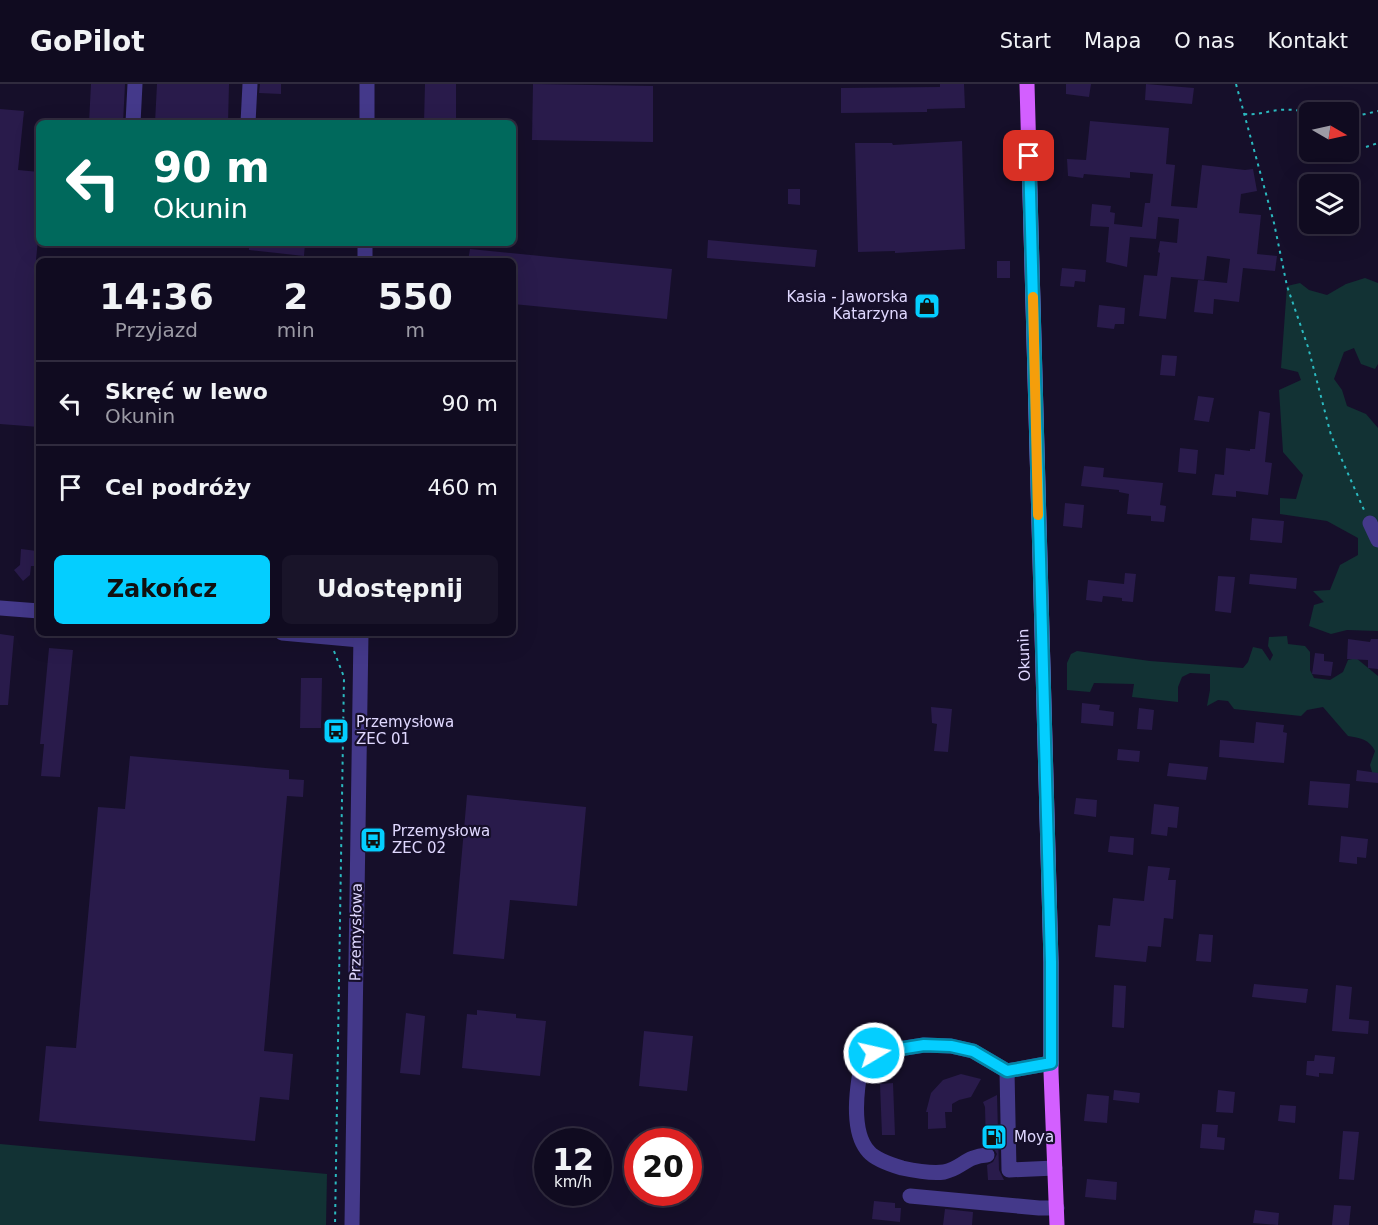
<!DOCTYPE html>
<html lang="pl">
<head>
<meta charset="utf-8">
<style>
  :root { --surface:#100b20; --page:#191429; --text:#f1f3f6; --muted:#9c9ba5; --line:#302b3e; --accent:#04ceff }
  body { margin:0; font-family:"DejaVu Sans",sans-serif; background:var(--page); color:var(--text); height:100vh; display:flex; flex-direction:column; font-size:22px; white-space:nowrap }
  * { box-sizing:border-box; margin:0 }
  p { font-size:20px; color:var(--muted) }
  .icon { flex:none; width:33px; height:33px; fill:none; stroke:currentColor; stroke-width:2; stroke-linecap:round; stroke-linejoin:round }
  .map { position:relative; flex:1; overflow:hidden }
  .drawer { position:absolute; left:36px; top:174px; width:480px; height:378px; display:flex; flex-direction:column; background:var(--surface); border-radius:9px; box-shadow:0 6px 24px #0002,0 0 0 2px var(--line) }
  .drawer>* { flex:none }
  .guide { position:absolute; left:36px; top:36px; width:480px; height:126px; border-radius:9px; box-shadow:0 6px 24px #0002,0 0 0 2px var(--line); background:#00695c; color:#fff; overflow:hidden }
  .needle { width:39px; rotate:99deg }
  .tools { position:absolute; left:1299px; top:18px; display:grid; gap:12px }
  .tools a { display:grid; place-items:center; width:60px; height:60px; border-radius:9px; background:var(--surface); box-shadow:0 6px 24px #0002,0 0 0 2px var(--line); font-size:30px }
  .speed { position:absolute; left:534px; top:1044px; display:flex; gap:12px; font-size:30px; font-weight:700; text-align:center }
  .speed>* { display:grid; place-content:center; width:78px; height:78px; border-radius:50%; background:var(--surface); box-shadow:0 6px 24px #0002,0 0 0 2px var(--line); line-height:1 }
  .speed small { font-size:15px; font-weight:400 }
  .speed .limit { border:9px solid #d22; background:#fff; color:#111 }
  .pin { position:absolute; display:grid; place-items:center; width:51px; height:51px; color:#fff; margin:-26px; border-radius:12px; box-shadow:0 3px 9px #0006 }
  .me { position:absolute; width:66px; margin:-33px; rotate:81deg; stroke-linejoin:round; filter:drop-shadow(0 0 4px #0008) }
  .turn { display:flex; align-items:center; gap:21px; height:126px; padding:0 18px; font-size:27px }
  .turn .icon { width:78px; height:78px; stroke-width:2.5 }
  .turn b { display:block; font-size:42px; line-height:51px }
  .eta { display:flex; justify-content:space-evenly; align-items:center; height:102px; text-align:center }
  .eta b { font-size:36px; font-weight:700; line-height:42px }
  .button { display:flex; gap:12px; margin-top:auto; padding:12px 18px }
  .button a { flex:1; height:69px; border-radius:9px; background:var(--accent); color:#111; font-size:24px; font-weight:700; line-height:69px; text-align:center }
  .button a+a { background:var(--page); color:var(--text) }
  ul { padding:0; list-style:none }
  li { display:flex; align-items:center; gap:18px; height:84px; padding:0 18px; border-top:2px solid var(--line) }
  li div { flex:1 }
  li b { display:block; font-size:22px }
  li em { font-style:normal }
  header { display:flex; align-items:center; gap:36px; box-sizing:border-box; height:84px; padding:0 30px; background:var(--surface); border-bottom:2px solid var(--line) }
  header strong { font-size:28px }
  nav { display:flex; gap:33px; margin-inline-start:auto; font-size:21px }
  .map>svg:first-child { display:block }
  .green { fill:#123234 }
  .building { fill:#291b4b }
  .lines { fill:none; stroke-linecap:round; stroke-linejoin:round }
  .path { stroke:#2bbac0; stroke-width:2; stroke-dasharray:3 4.5; stroke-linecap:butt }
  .minor { stroke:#44398a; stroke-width:15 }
  .major { stroke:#d35fff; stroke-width:15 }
  .route-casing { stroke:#0386a6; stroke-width:15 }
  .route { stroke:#04ceff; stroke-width:10 }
  .slow { stroke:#f59e0b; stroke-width:10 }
  .labels { text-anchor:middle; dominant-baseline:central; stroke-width:4.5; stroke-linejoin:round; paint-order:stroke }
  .poi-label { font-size:15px; fill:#e0d8ff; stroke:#160f2a; text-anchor:start }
  .street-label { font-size:15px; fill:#e0d8ff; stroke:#160f2a }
</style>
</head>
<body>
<header>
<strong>GoPilot</strong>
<nav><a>Start</a><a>Mapa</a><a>O nas</a><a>Kontakt</a></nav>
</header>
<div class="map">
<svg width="1378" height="1141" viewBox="0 0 1378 1141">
  <rect width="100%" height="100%" fill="#160f2a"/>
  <g class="green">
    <path d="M1365,194l13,5v81l-3,5 -14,-5 -7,-16 -10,4 -10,27 8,11 5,16 19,8 12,14v203l-31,-1 -16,4 -22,-8 5,-21 10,-3 -11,-11 17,-1 10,-25 18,-10v-17l-31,-17 -47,-7v-16l16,1 7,-24 -20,-23 -4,-62 22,-10 -3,-8 -17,-4 6,-82 13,-3 9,7 18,5 19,-11z"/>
    <path d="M1287,552l1,8 17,2 5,6v18l4,8 16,2 13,-8 5,-12 8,-2 22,18v102l-4,1 -4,-14 5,-14c-6,-12 -15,-13 -27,-15l-25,-29 -16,3 -6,6 -67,-7 -6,-8 -10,-1 -11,6 3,-16v-16l-20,-1 -8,4 -4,10v15l-46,-5 2,-13 -40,-1 -4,9 -23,-2v-27l4,-9 6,-3 73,10 93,7 5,-6 5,-15 9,2 8,12 3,-6 -5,-9 1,-9z"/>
    <path d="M0,1060l327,30 -1,51h-326z"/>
  </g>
  <g class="building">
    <path d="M91,0h34l-2,39h-34z"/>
    <path d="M157,0h72l-1,39h-73z"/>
    <path d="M260,0h21v10l-22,-1z"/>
    <path d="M425,0h31v39h-32z"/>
    <path d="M533,0l120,2v56l-121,-2z"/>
    <path d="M940,0h24l1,24 -38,1v3l-86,1v-25l99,-1z"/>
    <path d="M1066,0h25l-2,13 -23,-3z"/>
    <path d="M1146,0l48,4 -2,16 -47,-4z"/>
    <path d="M0,25l24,2 -6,59 21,2v58l-3,30h3v167l-39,-3z"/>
    <path d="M1090,37l79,7 -3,36 9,1 -4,41 26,2 5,-43 43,5 8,-1 4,22 -16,3 -2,19 22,2 -4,39 20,2 -2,15 -32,-3 -4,34 -25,-3 -1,15 -19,-2 4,-32 29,3 3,-24 -23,-3 -3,24 -33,-3 -5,42 -27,-3 5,-41 13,1 3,-23 -2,-1 2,-11 17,2 2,-24 -21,-2 -2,22 -26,-2 -3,30 -21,-5 3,-35 -19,-1 2,-22 19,2 -1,6 5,1 -1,11 28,3 3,-24h5l3,-29 -23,-2v6l-46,-4 -1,4 -15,-2 -1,-17 19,1z"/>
    <path d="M962,57l3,108 -70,4v-2l-37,1 -3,-109h37l1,2z"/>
    <path d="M788,105h12v16l-12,-1z"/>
    <path d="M708,156l109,10 -2,17 -108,-9z"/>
    <path d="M249,159h56l-1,13 -55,-6z"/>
    <path d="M470,165l202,20 -5,50 -154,-15v-43h-45z"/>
    <rect x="997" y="177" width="13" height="17"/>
    <path d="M1062,184l24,2 -1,12 -10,-1 -1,6 -14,-1z"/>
    <path d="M1099,221l26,3 -1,16h-9l-1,5 -17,-2z"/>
    <path d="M1162,271l15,1 -2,20 -15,-1z"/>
    <path d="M1198,312l16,2 -5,24 -15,-2z"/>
    <path d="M1259,327l11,2 -5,49 7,1 -4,32 -32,-4v6l-24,-2 3,-21 9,1 2,-27 24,3v-2h5z"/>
    <path d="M1180,364l18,2 -2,24 -18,-2z"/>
    <path d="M1084,382l20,2 -1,9 60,6 -3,22 6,1 -2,16 -13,-1v-5l-24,-2 2,-20 -10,-2v-2l-38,-4z"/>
    <path d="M1065,419l19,2 -2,23 -19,-2z"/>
    <path d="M1252,434l32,3 -2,22 -32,-3z"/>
    <path d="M21,465l16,2 -2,15h-4l-1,9 -7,6 -9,-11 6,-5z"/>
    <path d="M1125,489l11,1 -3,28 -11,-1v-3l-19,-2 -1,6 -16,-2 2,-20 36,4z"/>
    <path d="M1250,490l47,4 -1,11 -47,-5z"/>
    <path d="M1218,492l17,1 -4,36 -16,-2z"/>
    <path d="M0,550l14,2 -6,69h-8z"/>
    <path d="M1348,555l22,3 1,-3h7v30l-10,-1v-8l-21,-1z"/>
    <path d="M49,564l24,2 -13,127 -19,-1 3,-32h-4z"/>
    <path d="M1315,569l9,1v7l9,1 -2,14 -19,-2z"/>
    <path d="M301,594h21l-1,50h-21z"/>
    <path d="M1082,619l18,2 -1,5 15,2 -1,14 -32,-3z"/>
    <path d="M931,623l21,2 -4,43 -14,-1 3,-27 -5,-1z"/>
    <path d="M1139,624l15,2 -2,20 -15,-1z"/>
    <path d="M1256,638l28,3 -1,7 4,1 -3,30 -65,-6 1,-17 34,3z"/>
    <path d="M1118,665l22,2 -1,11 -22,-2z"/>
    <path d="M130,672l159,14v9l15,1 -1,17 -16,-1 -23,255 29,3 -4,46 -29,-3 -5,44 -216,-20 7,-75 30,2 22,-241 27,2z"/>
    <path d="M1169,679l39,4 -2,13 -39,-4z"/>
    <path d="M1357,686l21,3v10l-22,-2z"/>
    <path d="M1310,697l40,3 -2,24 -40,-3z"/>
    <path d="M467,711l119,12 -9,99 -67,-6 -6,59 -51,-5z"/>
    <path d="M1076,714l21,2 -1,17 -22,-3z"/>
    <path d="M1154,720l25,3 -2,21 -9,-1 -1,9 -16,-2z"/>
    <path d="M1110,752l24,2 -1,17 -25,-3z"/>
    <path d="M1341,752l27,3 -2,19 -9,-1v7l-18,-2z"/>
    <path d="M1148,782l22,2 -2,12h8l-3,39 -9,-1 -3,29 -13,-1 -2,16 -51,-5 3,-32 12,1 3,-28 31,3z"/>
    <path d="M1199,850l14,1 -2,27 -15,-1z"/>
    <path d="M1254,900l54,5 -2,14 -54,-6z"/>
    <path d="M1114,901l12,1 -2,42 -12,-1z"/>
    <path d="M1336,901l16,2 -3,32 20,2 -1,13 -36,-3z"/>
    <path d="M477,926l39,4v4l30,3 -6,55 -78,-8 5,-54 10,1z"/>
    <path d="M406,929l19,3 -5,59 -20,-2z"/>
    <path d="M644,947l49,5 -6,55 -48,-5z"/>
    <path d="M1315,971l20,2 -2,17 -14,-1v4l-13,-2 1,-14h7z"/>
    <path d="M961,990l20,5 -10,18 -12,3 -7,4v8h-7l1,16 -18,1v-17h-2l5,-19 12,-13z"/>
    <path d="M893,999l2,52h-13l-2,-51z"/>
    <path d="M1114,1006l26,3 -1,10 -26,-3z"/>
    <path d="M1218,1006l17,2 -2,21 -17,-1z"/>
    <path d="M1087,1010l22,2 -2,27 -23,-2z"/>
    <path d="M997,1011l2,75 5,10h-16l-1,-15 6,-3 4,-8 -3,-5 -8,-4 -1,-38 -2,-5z"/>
    <path d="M1280,1021l16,1 -1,17 -17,-2z"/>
    <path d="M1202,1040l16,1 -1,12 8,1 -1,12 -24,-2z"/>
    <path d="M1343,1047l16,1 -5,48 -15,-1z"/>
    <path d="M1087,1095l30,3 -1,18 -31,-3z"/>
    <path d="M874,1117l21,2v5h6l-1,14 -28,-3z"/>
    <path d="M1334,1121l17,1 -2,19h-17z"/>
    <path d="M945,1125l28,3 -1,13h-29z"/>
    <path d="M1255,1126l24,3 -1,12 -25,-2z"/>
  </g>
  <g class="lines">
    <g class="path">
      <path d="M1236,0l38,139 13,63 21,61 23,88 33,75"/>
      <path d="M1244,30c12,1 18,-1 28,-3 14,-3 30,0 44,1"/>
      <path d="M1348,34l30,-7"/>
      <path d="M1366,63l12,-4"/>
      <path d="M334,567l10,26 -9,548"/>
    </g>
    <g class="minor">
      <path d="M133,39l2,-39"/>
      <path d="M248,39l2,-39"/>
      <path d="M367,39v-39"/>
      <path d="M365,177v-18"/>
      <path d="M1370,439l8,17"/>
      <path d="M0,524l39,3"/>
      <path d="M282,549l78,7"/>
      <path d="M1051,979l-44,8 2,99 46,-2"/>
      <path d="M987,1071c-21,1 -26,14 -43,17 -13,2 -28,-1 -42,-4 -10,-3 -26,-8 -33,-16 -19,-20 -12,-66 -7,-90l12,-9 50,-8 27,1 22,5 34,20"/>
      <path d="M910,1112l129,12h18"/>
      <path d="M352,1141l9,-592"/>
    </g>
    <path class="major" d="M1027,0l24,878v110l6,153"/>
  </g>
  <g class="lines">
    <g class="route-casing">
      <path id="route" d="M874,969l50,-8 27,1 22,5 34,20 44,-8v-101l-22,-806"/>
    </g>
    <use href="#route" class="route"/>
    <path class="slow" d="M1033,213l5,218"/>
  </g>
  <defs>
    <g id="shop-square" transform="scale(1.35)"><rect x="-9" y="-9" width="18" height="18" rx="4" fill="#04ceff" stroke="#160f2a"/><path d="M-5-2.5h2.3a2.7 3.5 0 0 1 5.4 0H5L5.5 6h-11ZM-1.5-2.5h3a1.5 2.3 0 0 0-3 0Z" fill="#111"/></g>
    <g id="bus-square" transform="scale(1.35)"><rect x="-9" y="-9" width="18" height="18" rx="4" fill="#04ceff" stroke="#160f2a"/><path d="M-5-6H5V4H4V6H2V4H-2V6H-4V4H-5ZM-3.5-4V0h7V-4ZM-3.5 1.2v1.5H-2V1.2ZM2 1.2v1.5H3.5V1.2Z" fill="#111"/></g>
    <g id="fuel-square" transform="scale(1.35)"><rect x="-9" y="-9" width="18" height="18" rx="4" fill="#04ceff" stroke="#160f2a"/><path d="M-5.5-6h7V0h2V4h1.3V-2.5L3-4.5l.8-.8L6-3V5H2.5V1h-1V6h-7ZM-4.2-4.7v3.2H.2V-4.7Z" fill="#111"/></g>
  </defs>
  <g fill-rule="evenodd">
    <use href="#shop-square" x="927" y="222"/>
    <use href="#bus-square" x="336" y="647"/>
    <use href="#bus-square" x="373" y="756"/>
    <use href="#fuel-square" x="994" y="1053"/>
  </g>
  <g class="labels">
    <g class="poi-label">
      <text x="908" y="213" text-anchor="end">Kasia - Jaworska<tspan x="908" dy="17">Katarzyna</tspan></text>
      <text x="356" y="638">Przemysłowa<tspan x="356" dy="17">ZEC 01</tspan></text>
      <text x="392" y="747">Przemysłowa<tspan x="392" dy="17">ZEC 02</tspan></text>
      <text x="1014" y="1053">Moya</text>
    </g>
    <g class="street-label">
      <text transform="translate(1024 571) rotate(-92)">Okunin</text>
      <text transform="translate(356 848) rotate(-89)">Przemysłowa</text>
    </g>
  </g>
</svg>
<div class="tools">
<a><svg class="needle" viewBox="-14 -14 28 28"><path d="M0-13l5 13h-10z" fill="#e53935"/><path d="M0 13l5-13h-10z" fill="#9c9ba5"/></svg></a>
<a><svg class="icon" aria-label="layers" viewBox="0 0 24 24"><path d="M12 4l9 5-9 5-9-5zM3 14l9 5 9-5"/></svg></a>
</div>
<div class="speed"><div>12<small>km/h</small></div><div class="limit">20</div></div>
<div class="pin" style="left:1029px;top:72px;background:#d93025"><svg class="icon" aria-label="arrive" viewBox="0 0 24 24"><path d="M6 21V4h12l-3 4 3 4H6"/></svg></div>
<svg class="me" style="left:874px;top:969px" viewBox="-20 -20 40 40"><circle r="17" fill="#04ceff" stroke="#fff" stroke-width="3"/><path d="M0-11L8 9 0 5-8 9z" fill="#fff"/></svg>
<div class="guide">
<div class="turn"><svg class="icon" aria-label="left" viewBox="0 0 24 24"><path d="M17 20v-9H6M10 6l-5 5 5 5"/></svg><div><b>90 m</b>Okunin</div></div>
</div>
<section class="drawer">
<div class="eta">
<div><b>14:36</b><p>Przyjazd</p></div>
<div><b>2</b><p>min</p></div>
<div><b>550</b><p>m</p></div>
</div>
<ul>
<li><svg class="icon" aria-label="left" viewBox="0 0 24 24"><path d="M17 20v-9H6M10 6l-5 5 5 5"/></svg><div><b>Skręć w lewo</b><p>Okunin</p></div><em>90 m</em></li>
<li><svg class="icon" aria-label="arrive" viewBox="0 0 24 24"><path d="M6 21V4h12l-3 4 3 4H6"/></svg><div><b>Cel podróży</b></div><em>460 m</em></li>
</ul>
<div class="button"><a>Zakończ</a><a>Udostępnij</a></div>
</section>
</div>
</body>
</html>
